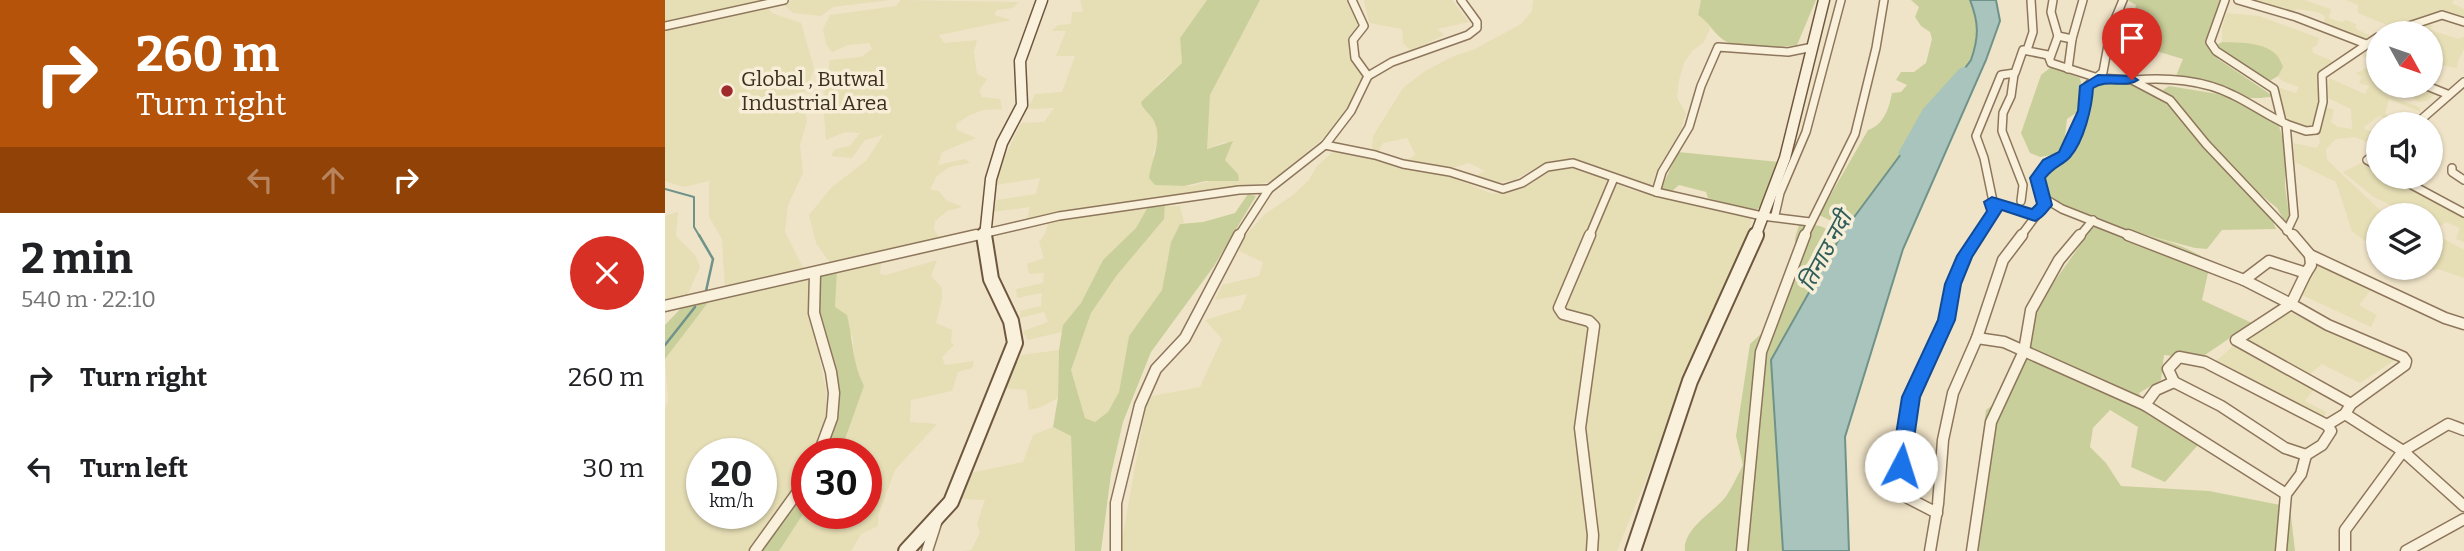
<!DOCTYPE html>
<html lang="en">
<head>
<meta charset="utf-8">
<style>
  :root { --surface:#fff; --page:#f6f6f6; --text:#202124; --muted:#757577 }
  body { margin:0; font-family:Bitter,"Noto Sans Devanagari",serif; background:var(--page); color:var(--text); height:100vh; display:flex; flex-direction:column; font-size:26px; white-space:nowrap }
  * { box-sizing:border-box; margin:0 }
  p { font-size:23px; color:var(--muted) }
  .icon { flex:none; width:38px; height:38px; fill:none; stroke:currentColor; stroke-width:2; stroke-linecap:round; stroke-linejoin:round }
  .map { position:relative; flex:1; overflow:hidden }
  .drawer { display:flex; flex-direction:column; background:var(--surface); width:665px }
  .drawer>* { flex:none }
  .guide { background:#b45309; color:#fff; overflow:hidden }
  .needle { width:46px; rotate:130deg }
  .controls { position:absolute; left:1701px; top:21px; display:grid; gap:14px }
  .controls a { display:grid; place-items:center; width:77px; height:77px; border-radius:50%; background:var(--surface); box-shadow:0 2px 5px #0004; font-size:35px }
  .speed { position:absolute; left:21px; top:438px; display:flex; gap:14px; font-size:35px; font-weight:700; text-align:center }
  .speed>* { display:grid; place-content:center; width:91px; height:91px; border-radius:50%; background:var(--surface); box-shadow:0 2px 5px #0004; line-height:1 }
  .speed small { font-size:18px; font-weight:400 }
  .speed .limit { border:10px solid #d22; background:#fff; color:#111 }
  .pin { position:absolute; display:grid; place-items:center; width:60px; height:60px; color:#fff; margin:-72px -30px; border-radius:50% 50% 50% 0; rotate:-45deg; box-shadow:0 0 7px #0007 }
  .pin .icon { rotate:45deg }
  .me { position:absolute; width:77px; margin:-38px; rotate:5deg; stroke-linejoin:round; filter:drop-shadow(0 0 5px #0008) }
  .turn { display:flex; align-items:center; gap:24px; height:147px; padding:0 21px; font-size:32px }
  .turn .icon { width:91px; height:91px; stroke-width:2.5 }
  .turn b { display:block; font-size:49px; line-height:60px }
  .lanes { display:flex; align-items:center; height:66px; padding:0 21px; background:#0003; justify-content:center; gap:35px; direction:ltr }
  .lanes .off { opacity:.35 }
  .round { display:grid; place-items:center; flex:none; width:74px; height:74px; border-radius:37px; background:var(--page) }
  .head { display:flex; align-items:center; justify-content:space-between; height:119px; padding:0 21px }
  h1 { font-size:42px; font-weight:700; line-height:52px }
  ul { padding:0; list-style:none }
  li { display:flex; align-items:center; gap:21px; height:91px; padding:0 21px }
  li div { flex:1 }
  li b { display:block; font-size:26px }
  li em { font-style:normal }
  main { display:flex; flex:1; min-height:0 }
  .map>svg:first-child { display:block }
  .farmland { fill:#e6deb5; fill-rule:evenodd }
  .green { fill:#c9cf9b }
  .water { fill:#a9c4bc; stroke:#6f938a; stroke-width:2 }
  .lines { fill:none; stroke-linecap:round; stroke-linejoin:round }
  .stream-far1 { stroke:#6f938a; stroke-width:2 }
  .stream { stroke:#6f938a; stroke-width:2.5 }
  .river { fill:#a9c4bc; fill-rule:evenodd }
  .street-far1-casing { stroke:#8d765c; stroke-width:10 }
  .street-casing { stroke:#8d765c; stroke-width:13 }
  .secondary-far1-casing { stroke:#6f573f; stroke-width:13 }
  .secondary-casing { stroke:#6f573f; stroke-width:18 }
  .street-far1 { stroke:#faf1dc; stroke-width:7 }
  .street { stroke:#faf1dc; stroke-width:10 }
  .secondary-far1 { stroke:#faf1dc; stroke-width:10 }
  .secondary { stroke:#faf1dc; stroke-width:14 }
  .route { fill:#1a73e8; stroke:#114b97; stroke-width:2 }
  .poi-dot { fill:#9e2a2b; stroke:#f7eed8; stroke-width:2.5 }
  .labels { text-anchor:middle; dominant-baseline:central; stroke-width:7; stroke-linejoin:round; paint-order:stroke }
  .poi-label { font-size:21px; fill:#3d2e20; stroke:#f7eed8; text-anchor:start }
  .water-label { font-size:23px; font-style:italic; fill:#2f5d5a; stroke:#f7eed8 }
</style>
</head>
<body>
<main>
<section class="drawer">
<div class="guide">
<div class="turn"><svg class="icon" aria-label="right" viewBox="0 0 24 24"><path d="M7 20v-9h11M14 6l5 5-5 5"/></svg><div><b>260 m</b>Turn right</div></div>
<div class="lanes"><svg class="icon off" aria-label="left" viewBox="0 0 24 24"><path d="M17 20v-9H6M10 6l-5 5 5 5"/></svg><svg class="icon off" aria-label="ahead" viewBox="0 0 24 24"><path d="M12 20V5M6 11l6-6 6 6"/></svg><svg class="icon" aria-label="right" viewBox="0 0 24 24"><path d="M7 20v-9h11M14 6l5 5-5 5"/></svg></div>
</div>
<div class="head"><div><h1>2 min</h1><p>540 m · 22:10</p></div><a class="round" style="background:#d93025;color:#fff"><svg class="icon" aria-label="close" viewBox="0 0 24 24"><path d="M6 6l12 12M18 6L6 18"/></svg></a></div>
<ul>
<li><svg class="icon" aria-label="right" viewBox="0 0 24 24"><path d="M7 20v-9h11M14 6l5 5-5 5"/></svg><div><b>Turn right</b></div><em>260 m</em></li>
<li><svg class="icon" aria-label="left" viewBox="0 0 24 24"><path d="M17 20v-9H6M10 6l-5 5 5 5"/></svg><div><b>Turn left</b></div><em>30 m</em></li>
</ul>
</section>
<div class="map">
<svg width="1799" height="551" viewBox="0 0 1799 551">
  <rect width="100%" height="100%" fill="#f0e4c8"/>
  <g class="farmland">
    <path d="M0,0h99l-99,23z"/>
    <path d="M128,0h97l-57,7 -12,9 -28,-3 -12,-11z"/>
    <path d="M236,0l117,2 -5,6 -16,2 -3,5 17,5 -72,15 5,8 33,-3 -3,12 3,22 10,5 -8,12 3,6 18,2 2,10 -19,1 -15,6 -12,8 1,6 19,8 -34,14 -4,13 27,-6 5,4 -21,4 -12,9 -7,13 9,2 7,9 16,7 -15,4 -12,10 -1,8 6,10 -107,28 -17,-24 -7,-28 23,-28 34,-26 17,-26 -18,5 -13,18 -21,-2 4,-7 15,-3 10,-13 -15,-1 -19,8 -3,-38 7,-42 31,-3 11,-8 -3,-6 -21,2 -16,7 -6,-8 -3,-15 7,-14 66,-9z"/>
    <path d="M415,0h127l-27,38 2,25 -24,21 -15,25 10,9 7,18 -7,18 2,31 36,1 47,-12 -13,-14 1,-7 6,-8 -7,-3 -19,7 4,-54 50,-95h89l13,26 -12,13 14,36 -23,45 -17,18 -54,44 -243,37 3,-12 -37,5 4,-12 39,-6 4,-16 -44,7 1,-12 24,-50 23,-1 10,-14 -26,1 7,-15 27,-2 13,-36h-19l10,-25h-14l6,-6 13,-1 1,-12h11z"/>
    <path d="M699,0h88l17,22 -32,7 7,6 -33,16 -8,-8 -1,-14 -33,-6z"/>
    <path d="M868,0h168l-3,15 8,5 4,9 -6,13 -12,9 -8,12 -5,17 -2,18 9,15 -5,17 -23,38 -7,20 -78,-28 -30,4 -29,16 -24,4 -18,-6 13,-7 -16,-8 -21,6 -44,-9 9,-3 2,-3 -8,-16 -24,5 -5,10 -6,-5 1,-12 30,-48 22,-17 29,-15 21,-7 46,-25 11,-13z"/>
    <path d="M1578,0h61l27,9 -2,9 12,4 6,-2 10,5 -2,2 3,3 14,6 -9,5 -40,-16 2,-9 -8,-4 -21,-3 -3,6z"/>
    <path d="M1681,0h108l-2,3 12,6v13l-26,-9 -44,15 -36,-15v-8z"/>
    <path d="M101,6l6,7 29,10 13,45 -8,23 -22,5 2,7 18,-3 3,21 -7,24 3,28 -15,32 -3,27 21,41 -81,16 -3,-50 -13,-22v-36l-25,6 -19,-6v-152z"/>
    <path d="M1562,13l32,3 60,22 -2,7 -5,3 1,5 20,8 -15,15v28l-6,26 -26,-7 -4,-20 -8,-17 22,7 3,-6 -17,-6 -4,-5 5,-9 -2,-7 -19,-14 -40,-4v-15z"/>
    <path d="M1763,23l6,3 -5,2 5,3 24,8 6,-2v12l-6,12 -1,7 -26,-4v-14l7,-2 -7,-4 3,-5 -3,-6 -17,-4z"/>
    <path d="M1699,52l14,4v30h46l13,6 -10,9 -9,1 -5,-5 -26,-8 -1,6 33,12 2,5 -32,-13 -4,15 22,10h-8l-20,-8 -16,12 15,7 -2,11 -21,-9 -19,2 -10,10 1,11 58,55h-7v36l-26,-20 -16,-49 -41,-20 -2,-19 24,5 3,-6 -2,-10 5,-26 11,4 -3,12 7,5 14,2 -1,-20 -23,-11 1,-20 36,16 4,-8 -10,-3 3,-6 -6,-4 17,-8 2,-4 -13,-5z"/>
    <path d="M669,151l48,8 16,9 45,6 50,20 18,-4 34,-19 16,-6 17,3 53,22 121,26 -11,50 -61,129 -63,156h-497l26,-145 6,-10 48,-9 22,-48 -17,-19 36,-11 6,-15 -32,6 7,-15 37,-9 4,-14 -24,-11 4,-13 21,-23 29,-20 16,-15 8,-14z"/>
    <path d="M1698,162l15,7v8h15l71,39v26l-8,-3 4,-11 -14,-6 -9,7 -6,-4v-10h-21l-36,-18 -31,-25z"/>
    <path d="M500,206h15l4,17 -4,1 -9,18 -9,48 -33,46 -10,56 -11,20 -13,10 -10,-4 -14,-48 20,-57 26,-38 47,-56z"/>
    <path d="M483,207l-12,21 -33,32 -22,43 -18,22 -1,7 -35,8 -4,-9 25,-9 -4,-10 -24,6v-7l21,-5 1,-13 -25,5 -1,-9 27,-6 1,-10 -15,1 -2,-10 17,-6 -5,-16 6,-8 4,-14 50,-9z"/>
    <path d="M13,212l-2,24 19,19 5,12 -14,31 -21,5v-87z"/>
    <path d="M1766,232l33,18v28l-26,-9 -12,3 -9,-4h14z"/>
    <path d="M272,260l-6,16 11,12v11l-6,24 16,7 -1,12 3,3 -12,12 3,8 29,-4 -2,7 -14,4 -6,19 -41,9 -1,22 27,2 -42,46 -17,46v10l-17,8 -10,17h-72l28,-43v5h59v-60h-26l24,-67 -10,-19 -1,-29 -18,-31 2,-36 44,-10 -1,13 6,1z"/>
    <path d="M1654,260l55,26 -15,19 18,10 -6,12 -69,-32 7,-20z"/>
    <path d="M143,277v23l18,91v27l-12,35h-7v16l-22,36 -36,46h-84v-142l3,-9 -3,-41 45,-59zM37,453h59v60h-59z"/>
    <path d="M1622,311l94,43 14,6 -35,23 -38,-19 -15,13 -63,-36z"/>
    <path d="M1570,344l80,44 -10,13 21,11 -3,9 -109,-58z"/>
    <path d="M394,350l-1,48 -17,9 -12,3 -3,-20 -22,-2 5,-12 12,-21z"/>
    <path d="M388,427l18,9 4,115h-111l7,-1 9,-17 -3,-9 8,-24 -24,-1 10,-26 52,-11 10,-27z"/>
  </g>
  <g class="green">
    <path d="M542,0h53l-50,95 -3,54 26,-8 -8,19 13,14 1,7h-33l-22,5 -29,-1 -6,-7c3,-20 14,-39 5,-57 -4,-8 -11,-10 -13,-19l41,-39 -2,-25z"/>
    <path d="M1036,0h115l-19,45c-22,2 -57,9 -76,-7 -9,-7 -13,-17 -23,-23z"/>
    <path d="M1246,0h59c9,23 9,37 1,60l-125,168 -27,-13 49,-85c16,-5 21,-22 24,-37l9,-1 6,-7 -11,-5 5,-8h13l12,-9 6,-24 -2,-7 -9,-6 -6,-9 4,-10z"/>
    <path d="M1462,0h95l-16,41 12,18 55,37c-26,8 -72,-9 -100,-13l10,-24 -51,-15 -2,4 -18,-2 4,-4h6l11,-21 -12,-4 2,-6 11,2 2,-8z"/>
    <path d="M1557,42c22,1 54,-1 61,25l-5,9 -10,6 -51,-32v-5z"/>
    <path d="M1386,67l29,11 4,17 -5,16 -12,8 -4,34 -23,4 -10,-4 -9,-20 20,-58z"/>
    <path d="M1446,81l25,5 29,15 105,114 6,14 -54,1 -15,19 -12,-1 -109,-29 -37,-19 -8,-22c9,-11 21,-16 30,-25 10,-10 19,-53 22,-69z"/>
    <path d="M1504,86l55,9 54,28 8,26 -1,38 5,34 -5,1 -8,-14 -17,-14 -90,-91 -7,-13z"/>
    <path d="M1013,152l101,10 -18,45 -8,4 -45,-13 -2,-6 -27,-7 -8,7 -10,-3z"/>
    <path d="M583,194l8,2 -42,70 -63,86 -28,70 -12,52 -10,77h-26l-4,-115 -18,-9 5,-29 1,-48 4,-25 18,-22 22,-43 33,-32 12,-21 17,-1 -1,13 -47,56 -26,38 -20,57 14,48 10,4 13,-10 11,-20 10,-56 33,-46 9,-48 9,-18 23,-2 32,-9z"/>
    <path d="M1135,222l20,4 21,9 -70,125 12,191h-98c-3,-23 31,-40 42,-56 6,-10 11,-20 16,-30l-7,-29 14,-92 22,-20 25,-53 -2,-33z"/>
    <path d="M1428,227c38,5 97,13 124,42l-9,4 -6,27 50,23 -53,36 -35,-4 -3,25 -22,13 8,15 51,37 -33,37 -34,-15 7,-40 -28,-17 -17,18 -3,19 16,16 15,23 88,5 81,16 5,44h-328l19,-141 11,-8 21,-41 14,-48z"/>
    <path d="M172,271l-2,36 12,8c6,25 5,48 17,71l-24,67h-17l13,-41 -18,-98v-39z"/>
    <path d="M45,300l-45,59v-34l21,-22z"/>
    <path d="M142,487v21l-28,43h-21z"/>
  </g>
  <path class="water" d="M1305,0h26l4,21 -14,39 -83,189 -58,188 4,114h-66l-12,-191 72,-128 128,-172c8,-23 8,-37 -1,-60z"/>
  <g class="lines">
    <path class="stream-far1" d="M0,189l29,8v30l6,10"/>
    <g class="stream">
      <path d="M34,235l14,24 -7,32"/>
      <path d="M0,345l30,-38"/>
    </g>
    <path class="river" d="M1300,67l7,4 -38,43 -23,42h-10l-3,-3 25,-44 37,-41z"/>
    <g class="street-far1-casing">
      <g id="street-far1">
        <path d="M1388,0l-2,12 7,24 14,3 11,-39"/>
        <path d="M1560,0l-15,42 6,9 58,38 8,33 4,2"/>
        <path d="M1573,0l58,17 70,27"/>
        <path d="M0,26l119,-26"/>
        <path d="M1723,33l54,-18 22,7"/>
        <path d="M1362,50l6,-18 -2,-32"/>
        <path d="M1385,58l8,-22"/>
        <path d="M1403,69l4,-30"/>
        <path d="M1349,74l-3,22 -8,17 -1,18 21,54 -2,16"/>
        <path d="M703,76l24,-14 76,-27 9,-7v-6l-16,-22"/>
        <path d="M1469,80c32,-3 70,0 99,15 17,8 32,19 49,27"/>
        <path d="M1762,86l20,8"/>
        <path d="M1751,124l48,-42"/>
        <path d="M660,145l50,10 28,9 47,8 53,17 19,-6 25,-16 26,-4 83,29 106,24 48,6"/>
        <path d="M1713,152l-11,8 11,6"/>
        <path d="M1787,168v4l12,8"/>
        <path d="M1732,177l67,36"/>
        <path d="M991,192l6,-20 27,-45 12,-41 17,-39 70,5 25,-5"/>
        <path d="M1377,197l20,12 71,28"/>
        <path d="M1327,202l43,14"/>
        <path d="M1110,215l5,-22 26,-61 35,-132"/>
        <path d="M1622,231l7,-15 -8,-92 20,7 10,-1 7,-28 -1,-27 56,-38"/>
        <path d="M304,237l90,-21 180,-26 30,-1"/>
        <path d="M573,237l31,-48 56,-44 26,-34 17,-35 -13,-18 -2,-18 11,-14 -12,-26"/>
        <path d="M924,237l25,-59"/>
        <path d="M1139,237l51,-103 21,-86 8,-48"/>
        <path d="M1313,237l17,-26 -11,-53 -8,-22 25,-61 14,-2 8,-23 25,5 3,8 47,15 34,2 38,20 36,44 88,93"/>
        <path d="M1355,237l24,-32 -7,-27 11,-15 17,-8 20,-44 2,-25 16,-14 8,-43 12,-29"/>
        <path d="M1414,237l14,-17"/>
      </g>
    </g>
    <g class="street-casing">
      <g id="street">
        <path d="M925,235l-31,73 4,6 26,7 5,5 -14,102 13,107 -1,16"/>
        <path d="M1463,235l116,45"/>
        <path d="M1628,235l17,20 135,63 19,6"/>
        <path d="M1645,255l1,10 -5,8 -37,-12 -25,19 47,24 -55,36 115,64 -6,10"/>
        <path d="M1641,273l-15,31 37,21 75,32 3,4 -1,4 -54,39"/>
        <path d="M150,274l-1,39 17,59 3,21 -2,25 -13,35"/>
        <path d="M0,306l311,-71"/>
        <path d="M1312,338l27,4 141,63"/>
        <path d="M1514,357l26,5 122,63 4,6 -9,14 -16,10 -21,-7 -64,-42 -47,-24 -6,-13z"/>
        <path d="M1509,382l-18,8 -11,15 141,89"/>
        <path d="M1662,425l18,-11 58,37 61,55"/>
        <path d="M1272,513l-31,-16 -3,-6 -3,-25 4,-36 7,-33 35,-77 7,-36 12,-28 14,-21"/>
        <path d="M90,551l52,-72"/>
        <path d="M262,551l10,-31"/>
        <path d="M451,551v-48l24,-98 16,-36 29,-31 54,-103"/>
        <path d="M1077,551l19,-199 44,-117"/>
        <path d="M1265,551l8,-47 5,-64 10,-47 24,-55 26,-78 19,-25"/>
        <path d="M1307,551l19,-129 33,-71 7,-41 28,-50 21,-25"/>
        <path d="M1616,551l5,-57 15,-20 5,-19"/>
        <path d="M1680,551v-21l58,-79 45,-27 16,6"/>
        <path d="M1741,551l58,-32"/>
      </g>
    </g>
    <g class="secondary-far1-casing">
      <g id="secondary-far1">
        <path d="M320,237l6,-58 11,-36 20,-38 -2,-44 22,-61"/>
        <path d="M1090,237l30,-79 39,-158"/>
      </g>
    </g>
    <g class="secondary-casing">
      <g id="secondary">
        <path d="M241,551l45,-49 64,-159 -4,-22 -20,-42 -7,-44"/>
        <path d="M968,551l57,-170 66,-146"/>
      </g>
    </g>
    <use href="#street-far1" class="street-far1"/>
    <use href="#street" class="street"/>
    <use href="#secondary-far1" class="secondary-far1"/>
    <use href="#secondary" class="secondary"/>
  </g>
  <path class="route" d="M1433,75l34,1 6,4c-12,9 -31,-2 -45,8 -1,19 -9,53 -23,69 -7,8 -16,9 -25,21l7,27c-5,6 -9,13 -17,16l-33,-11 -30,47 -11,27 -6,36 -35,77 -10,69 -3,5 -6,3 -7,-3 -3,-5 11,-69 36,-77 7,-36 12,-28 30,-45 -3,-9 8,-5 40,12 5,-5 -7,-26 13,-18 16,-8 19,-41 2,-25z"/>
  <circle class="poi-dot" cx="62" cy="91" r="7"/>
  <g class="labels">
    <g class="poi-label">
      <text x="76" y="79">Global , Butwal<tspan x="76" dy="24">Industrial Area</tspan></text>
    </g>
    <g class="water-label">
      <text transform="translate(1160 251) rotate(-62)">तिनाउ नदी</text>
    </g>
  </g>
</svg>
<div class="controls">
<a><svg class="needle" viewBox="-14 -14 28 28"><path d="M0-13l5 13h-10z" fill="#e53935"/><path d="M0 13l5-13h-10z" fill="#757577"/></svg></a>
<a><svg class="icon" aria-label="sound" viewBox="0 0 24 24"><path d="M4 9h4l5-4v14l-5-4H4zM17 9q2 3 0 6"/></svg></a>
<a><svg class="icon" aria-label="layers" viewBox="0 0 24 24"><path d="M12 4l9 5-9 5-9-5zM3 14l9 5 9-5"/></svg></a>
</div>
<div class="speed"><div>20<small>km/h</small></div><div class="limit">30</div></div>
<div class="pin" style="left:1467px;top:80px;background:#d93025"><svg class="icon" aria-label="arrive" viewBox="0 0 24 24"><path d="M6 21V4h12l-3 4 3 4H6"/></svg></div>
<svg class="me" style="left:1236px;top:466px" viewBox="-20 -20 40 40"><circle r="19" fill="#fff"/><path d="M0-13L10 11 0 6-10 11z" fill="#1a73e8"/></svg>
</div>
</main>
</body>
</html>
